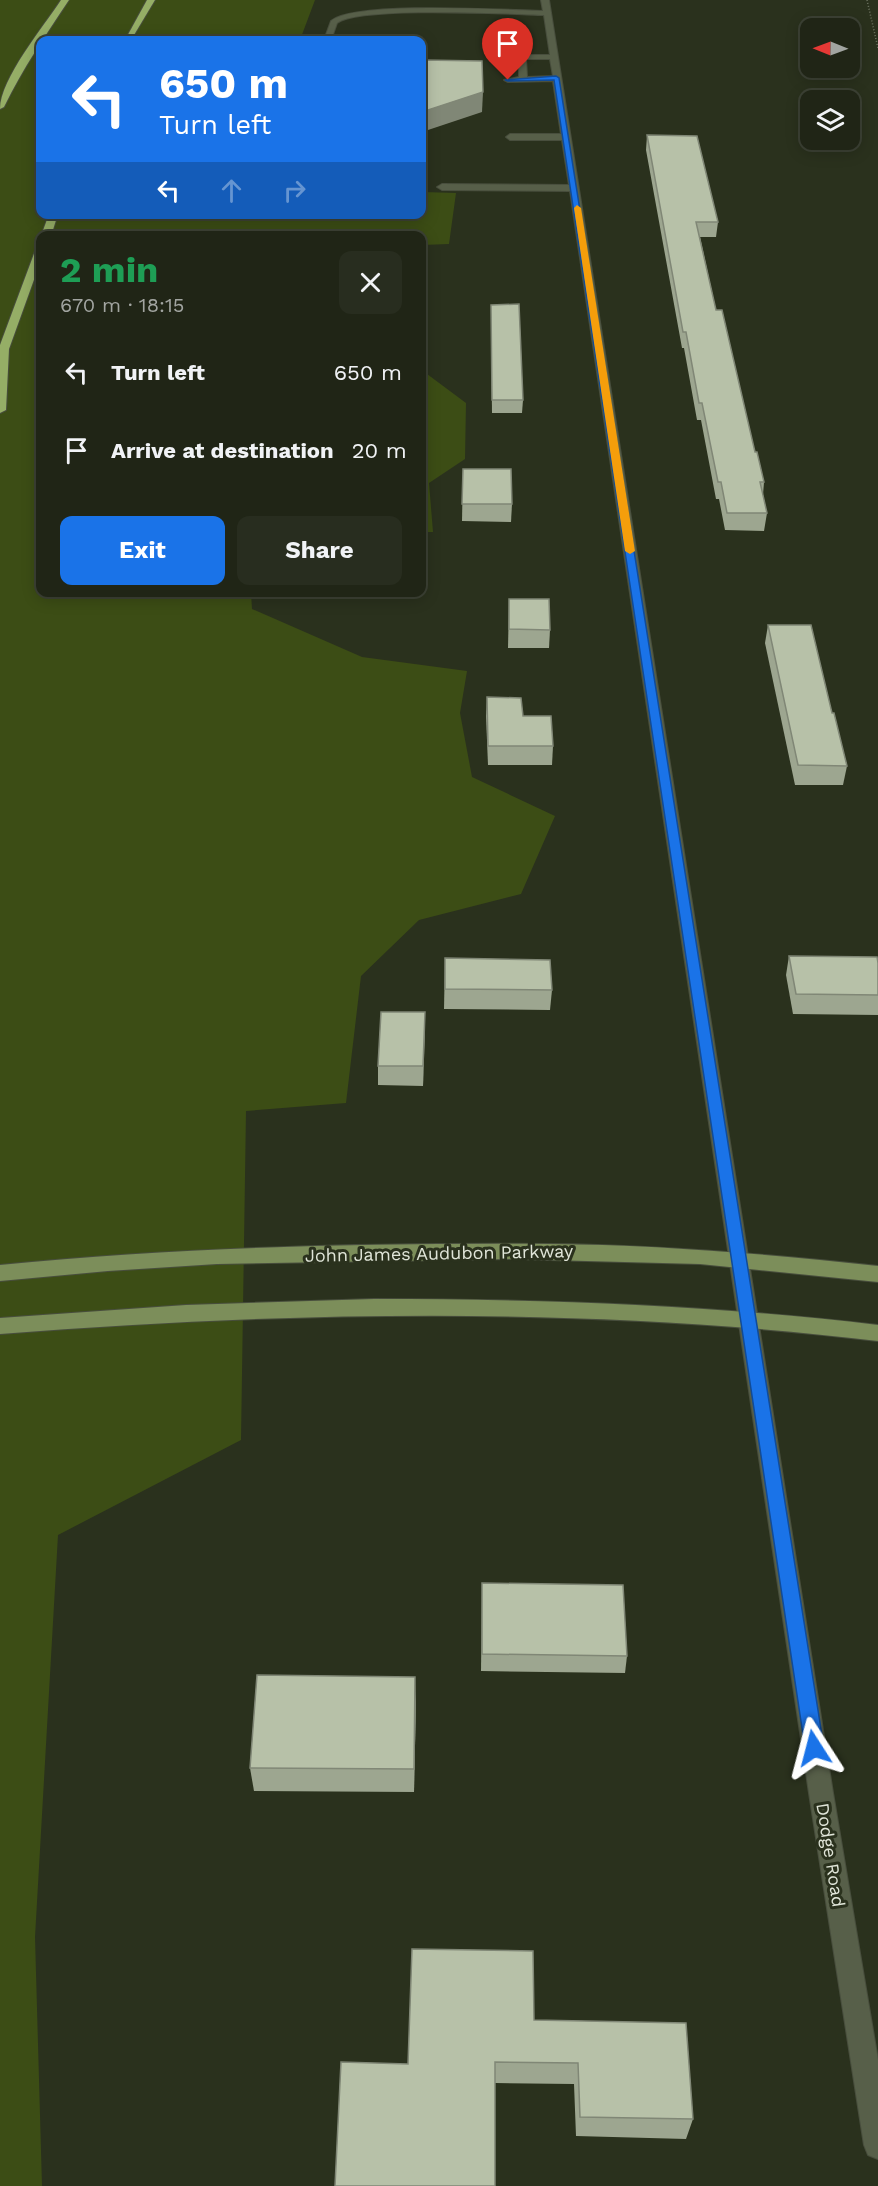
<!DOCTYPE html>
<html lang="en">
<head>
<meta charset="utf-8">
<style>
  :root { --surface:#202516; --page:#282d1f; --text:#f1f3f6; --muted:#a2a5a1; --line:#3d4235; --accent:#1a73e8 }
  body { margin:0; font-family:"Work Sans",sans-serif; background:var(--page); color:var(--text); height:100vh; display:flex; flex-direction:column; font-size:22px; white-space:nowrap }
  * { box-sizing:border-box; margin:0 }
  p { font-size:20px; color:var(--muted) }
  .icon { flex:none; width:33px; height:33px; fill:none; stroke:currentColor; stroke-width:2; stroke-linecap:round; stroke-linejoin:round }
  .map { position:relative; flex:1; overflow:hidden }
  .details { position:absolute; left:36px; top:231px; width:390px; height:366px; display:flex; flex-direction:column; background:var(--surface); border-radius:12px; box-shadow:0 3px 15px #0003,0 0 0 2px var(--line) }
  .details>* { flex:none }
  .top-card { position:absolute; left:36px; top:36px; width:390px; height:183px; border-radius:12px; box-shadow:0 3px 15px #0003,0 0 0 2px var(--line); background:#1a73e8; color:#fff; overflow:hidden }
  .needle { width:39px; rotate:271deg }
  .tools { position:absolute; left:800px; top:18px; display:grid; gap:12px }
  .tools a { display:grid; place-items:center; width:60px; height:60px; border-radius:12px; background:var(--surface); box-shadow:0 3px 15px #0003,0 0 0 2px var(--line); font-size:30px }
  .pin { position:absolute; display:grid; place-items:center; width:51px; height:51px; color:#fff; margin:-62px -26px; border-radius:50% 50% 50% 0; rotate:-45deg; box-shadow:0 0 6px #0007 }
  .pin .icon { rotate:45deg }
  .me { position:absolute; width:66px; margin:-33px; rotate:351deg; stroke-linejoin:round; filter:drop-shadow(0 0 4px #0008) }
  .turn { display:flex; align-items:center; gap:21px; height:126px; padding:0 24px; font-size:27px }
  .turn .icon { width:78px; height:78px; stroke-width:2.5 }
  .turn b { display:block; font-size:42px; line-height:51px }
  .lanes { display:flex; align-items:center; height:57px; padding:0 24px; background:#0003; justify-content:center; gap:30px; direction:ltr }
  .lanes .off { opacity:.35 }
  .round { display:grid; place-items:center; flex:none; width:63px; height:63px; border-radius:12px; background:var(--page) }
  .overview { display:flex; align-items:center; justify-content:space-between; height:102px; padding:0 24px }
  h1 { font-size:36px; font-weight:700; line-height:45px; color:#1e9e55 }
  .button { display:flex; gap:12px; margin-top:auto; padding:12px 24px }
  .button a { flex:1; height:69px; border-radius:12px; background:var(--accent); color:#fff; font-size:24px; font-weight:700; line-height:69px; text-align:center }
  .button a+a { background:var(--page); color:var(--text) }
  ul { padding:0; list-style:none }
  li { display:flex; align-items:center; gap:18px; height:78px; padding:0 24px }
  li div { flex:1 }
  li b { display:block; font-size:22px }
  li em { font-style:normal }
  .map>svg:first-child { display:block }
  .green { fill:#3c4d15 }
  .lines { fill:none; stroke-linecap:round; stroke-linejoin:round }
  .minor-casing { stroke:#484e3d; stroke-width:2 }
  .major-casing { stroke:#484e3d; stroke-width:2 }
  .highway-casing { stroke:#484e3d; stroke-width:2 }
  .path { stroke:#6f7563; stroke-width:1.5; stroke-dasharray:1 2; stroke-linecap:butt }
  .minor { fill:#575f49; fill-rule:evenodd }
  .major { fill:#7c8e5a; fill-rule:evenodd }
  .highway { fill:#95ae66; fill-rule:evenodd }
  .wall { fill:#9da690 }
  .shaded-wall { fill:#808776 }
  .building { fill:#b7c1a8; stroke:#808776; stroke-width:1.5 }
  .route { fill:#1a73e8; stroke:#114b97; stroke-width:1.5 }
  .slow { fill:#f59e0b }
  .labels { text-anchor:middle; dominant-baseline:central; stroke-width:6; stroke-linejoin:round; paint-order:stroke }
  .street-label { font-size:18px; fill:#e0e5d8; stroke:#2a311d }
</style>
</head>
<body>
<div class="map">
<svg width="878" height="2186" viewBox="0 0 878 2186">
  <rect width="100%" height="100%" fill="#2a311d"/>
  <g class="green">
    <path d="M0,0h315l-15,40h-260v174h382v-52h1v30l33,1 -7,51 -27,1v-9h-382v356l211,1 1,16 110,48 105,14 -7,42 12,64 83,39 -34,78 -102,26 -58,56 -15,127 -100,8 -5,329 -183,95 -23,402 7,249h-42z"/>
    <path d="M422,374h5l39,29 -1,56 -36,24 4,49h-11z"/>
  </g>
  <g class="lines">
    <g class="minor-casing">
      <path id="minor" d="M541,0h8l284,1793 45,267v99l-10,-4 -4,-10 -55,-352 -239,-1602 -128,-1 -5,-3 5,-3 127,1 -7,-45h-52l-4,-3 4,-3h51l-8,-53 -45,1 -4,-2 15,-3v-22h31l-6,-40c-35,-1 -185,-9 -207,8l-6,17h-7l7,-19c23,-20 175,-11 212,-10zM526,59h24l3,17 -26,1z"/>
    </g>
    <g class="major-casing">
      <g id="major">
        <path d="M549,1244c110,1 219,10 329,22v16l-178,-18 -189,-5 -294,5 -109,7 -108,10v-16c183,-18 365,-22 549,-21z"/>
        <path d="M374,1299c168,0 336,6 504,26v16c-292,-35 -586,-30 -878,-7v-16l186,-13z"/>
      </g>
    </g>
    <g class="highway-casing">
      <g id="highway">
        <path d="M61,0h8c-24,36 -46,68 -65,107l-4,2c0,-30 44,-83 61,-109z"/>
        <path d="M147,0h8l-24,40h-6z"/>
        <path d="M49,214h9l-7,22h-10z"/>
        <path d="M40,248v15l-31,86 -3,61 -6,3v-68l35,-94z"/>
      </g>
    </g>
    <path class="path" d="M867,0l11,48"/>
    <use href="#minor" class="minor"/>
    <use href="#major" class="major"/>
    <use href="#highway" class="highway"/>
  </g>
  <g class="wall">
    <path d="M647,135l71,87 -2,15h-16l16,73 39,142 9,30 -1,13 4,18 -3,18 -39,-1 -6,-31h-3l-15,-79h-4l-13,-72h-2l-36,-198z"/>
    <path d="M491,318l32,82 -1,13h-30z"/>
    <path d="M463,469l49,35 -1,18 -49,-1z"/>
    <path d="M509,599l41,31 -1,18h-41z"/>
    <path d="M768,625l64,88 15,53 -4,19h-48l-30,-142z"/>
    <path d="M487,697l36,19 30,30 -1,19h-64l-2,-49z"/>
    <path d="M789,956l89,7v52l-85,-1 -7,-39z"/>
    <path d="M445,958l107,32 -2,20 -106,-1z"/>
    <path d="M425,1012l-2,74 -45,-1v-19z"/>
    <path d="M482,1583l145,73 -2,17 -144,-2z"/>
    <path d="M416,1701l-2,91 -160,-1 -4,-23z"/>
    <path d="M534,2020l159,99 -7,20 -110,-3 -2,-52 -79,-1 -87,-19z"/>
  </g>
  <g class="shaded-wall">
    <path d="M483,92l-1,20 -60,20v-20z"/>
    <path d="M425,1012v20l-2,54v-20z"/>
    <path d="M415,1677l1,24 -2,91v-23z"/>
  </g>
  <g class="building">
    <path d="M422,60l60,1 1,31 -61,20z"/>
    <path d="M647,135l50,1 21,86h-22l20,88h6l33,142h2l7,30h-4l7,31h-40l-6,-31h-3l-16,-79h-3l-13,-71h-3z"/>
    <path d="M519,304l4,96h-31l-1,-95z"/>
    <path d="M463,469h48l1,35h-50z"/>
    <path d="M509,599h40l1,31 -41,-1z"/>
    <path d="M768,625h43l21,88h2l13,53 -49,-1z"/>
    <path d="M487,697l34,1 2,18h28l2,30h-65z"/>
    <path d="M789,956l88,1 1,6v32l-82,-1z"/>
    <path d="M445,958l105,2 2,30 -107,-1z"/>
    <path d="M381,1012h44l-2,54h-45z"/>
    <path d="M482,1583l141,2 4,71 -145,-2z"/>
    <path d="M257,1675l158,2 -1,92 -164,-1z"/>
    <path d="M412,1949l121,2 1,69 152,3 7,96 -113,-2 -2,-54 -83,-1v124h-160l6,-124 67,2z"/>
  </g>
  <path class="route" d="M556,76l3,2 265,1670 -3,6 -7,3 -6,-3 -3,-6 -251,-1668 -46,1 -3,-1z"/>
  <path class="slow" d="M577,205l4,3 54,343 -5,3 -5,-3 -51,-343z"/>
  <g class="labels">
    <g class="street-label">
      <text transform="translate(439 1253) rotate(-1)">John James Audubon Parkway</text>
      <text transform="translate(831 1855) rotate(81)">Dodge Road</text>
    </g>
  </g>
</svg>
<div class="tools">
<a><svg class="needle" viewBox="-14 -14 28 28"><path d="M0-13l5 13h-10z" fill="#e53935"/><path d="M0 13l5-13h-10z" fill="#a2a5a1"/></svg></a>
<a><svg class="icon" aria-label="layers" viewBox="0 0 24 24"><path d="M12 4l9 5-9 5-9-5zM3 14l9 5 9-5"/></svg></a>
</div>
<div class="pin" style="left:508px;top:80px;background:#d93025"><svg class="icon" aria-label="arrive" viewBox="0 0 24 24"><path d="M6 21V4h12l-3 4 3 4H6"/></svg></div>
<svg class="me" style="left:814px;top:1748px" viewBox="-20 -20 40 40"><path d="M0-17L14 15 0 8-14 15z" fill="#1a73e8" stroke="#fff" stroke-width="4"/></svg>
<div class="top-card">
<div class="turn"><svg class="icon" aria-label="left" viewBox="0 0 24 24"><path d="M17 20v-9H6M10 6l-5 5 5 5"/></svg><div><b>650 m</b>Turn left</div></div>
<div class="lanes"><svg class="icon" aria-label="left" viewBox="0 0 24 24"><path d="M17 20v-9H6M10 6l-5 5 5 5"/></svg><svg class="icon off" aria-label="ahead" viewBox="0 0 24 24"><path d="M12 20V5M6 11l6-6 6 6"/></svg><svg class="icon off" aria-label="right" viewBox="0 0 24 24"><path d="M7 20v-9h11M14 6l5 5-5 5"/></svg></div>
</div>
<section class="details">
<div class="overview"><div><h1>2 min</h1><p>670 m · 18:15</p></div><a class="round"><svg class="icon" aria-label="close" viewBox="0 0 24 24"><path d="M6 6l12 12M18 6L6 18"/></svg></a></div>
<ul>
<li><svg class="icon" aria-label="left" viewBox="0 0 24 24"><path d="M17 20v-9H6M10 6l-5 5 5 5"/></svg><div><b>Turn left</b></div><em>650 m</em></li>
<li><svg class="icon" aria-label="arrive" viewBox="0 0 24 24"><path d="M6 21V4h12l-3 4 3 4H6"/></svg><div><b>Arrive at destination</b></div><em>20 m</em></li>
</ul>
<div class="button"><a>Exit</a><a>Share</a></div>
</section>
</div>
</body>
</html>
